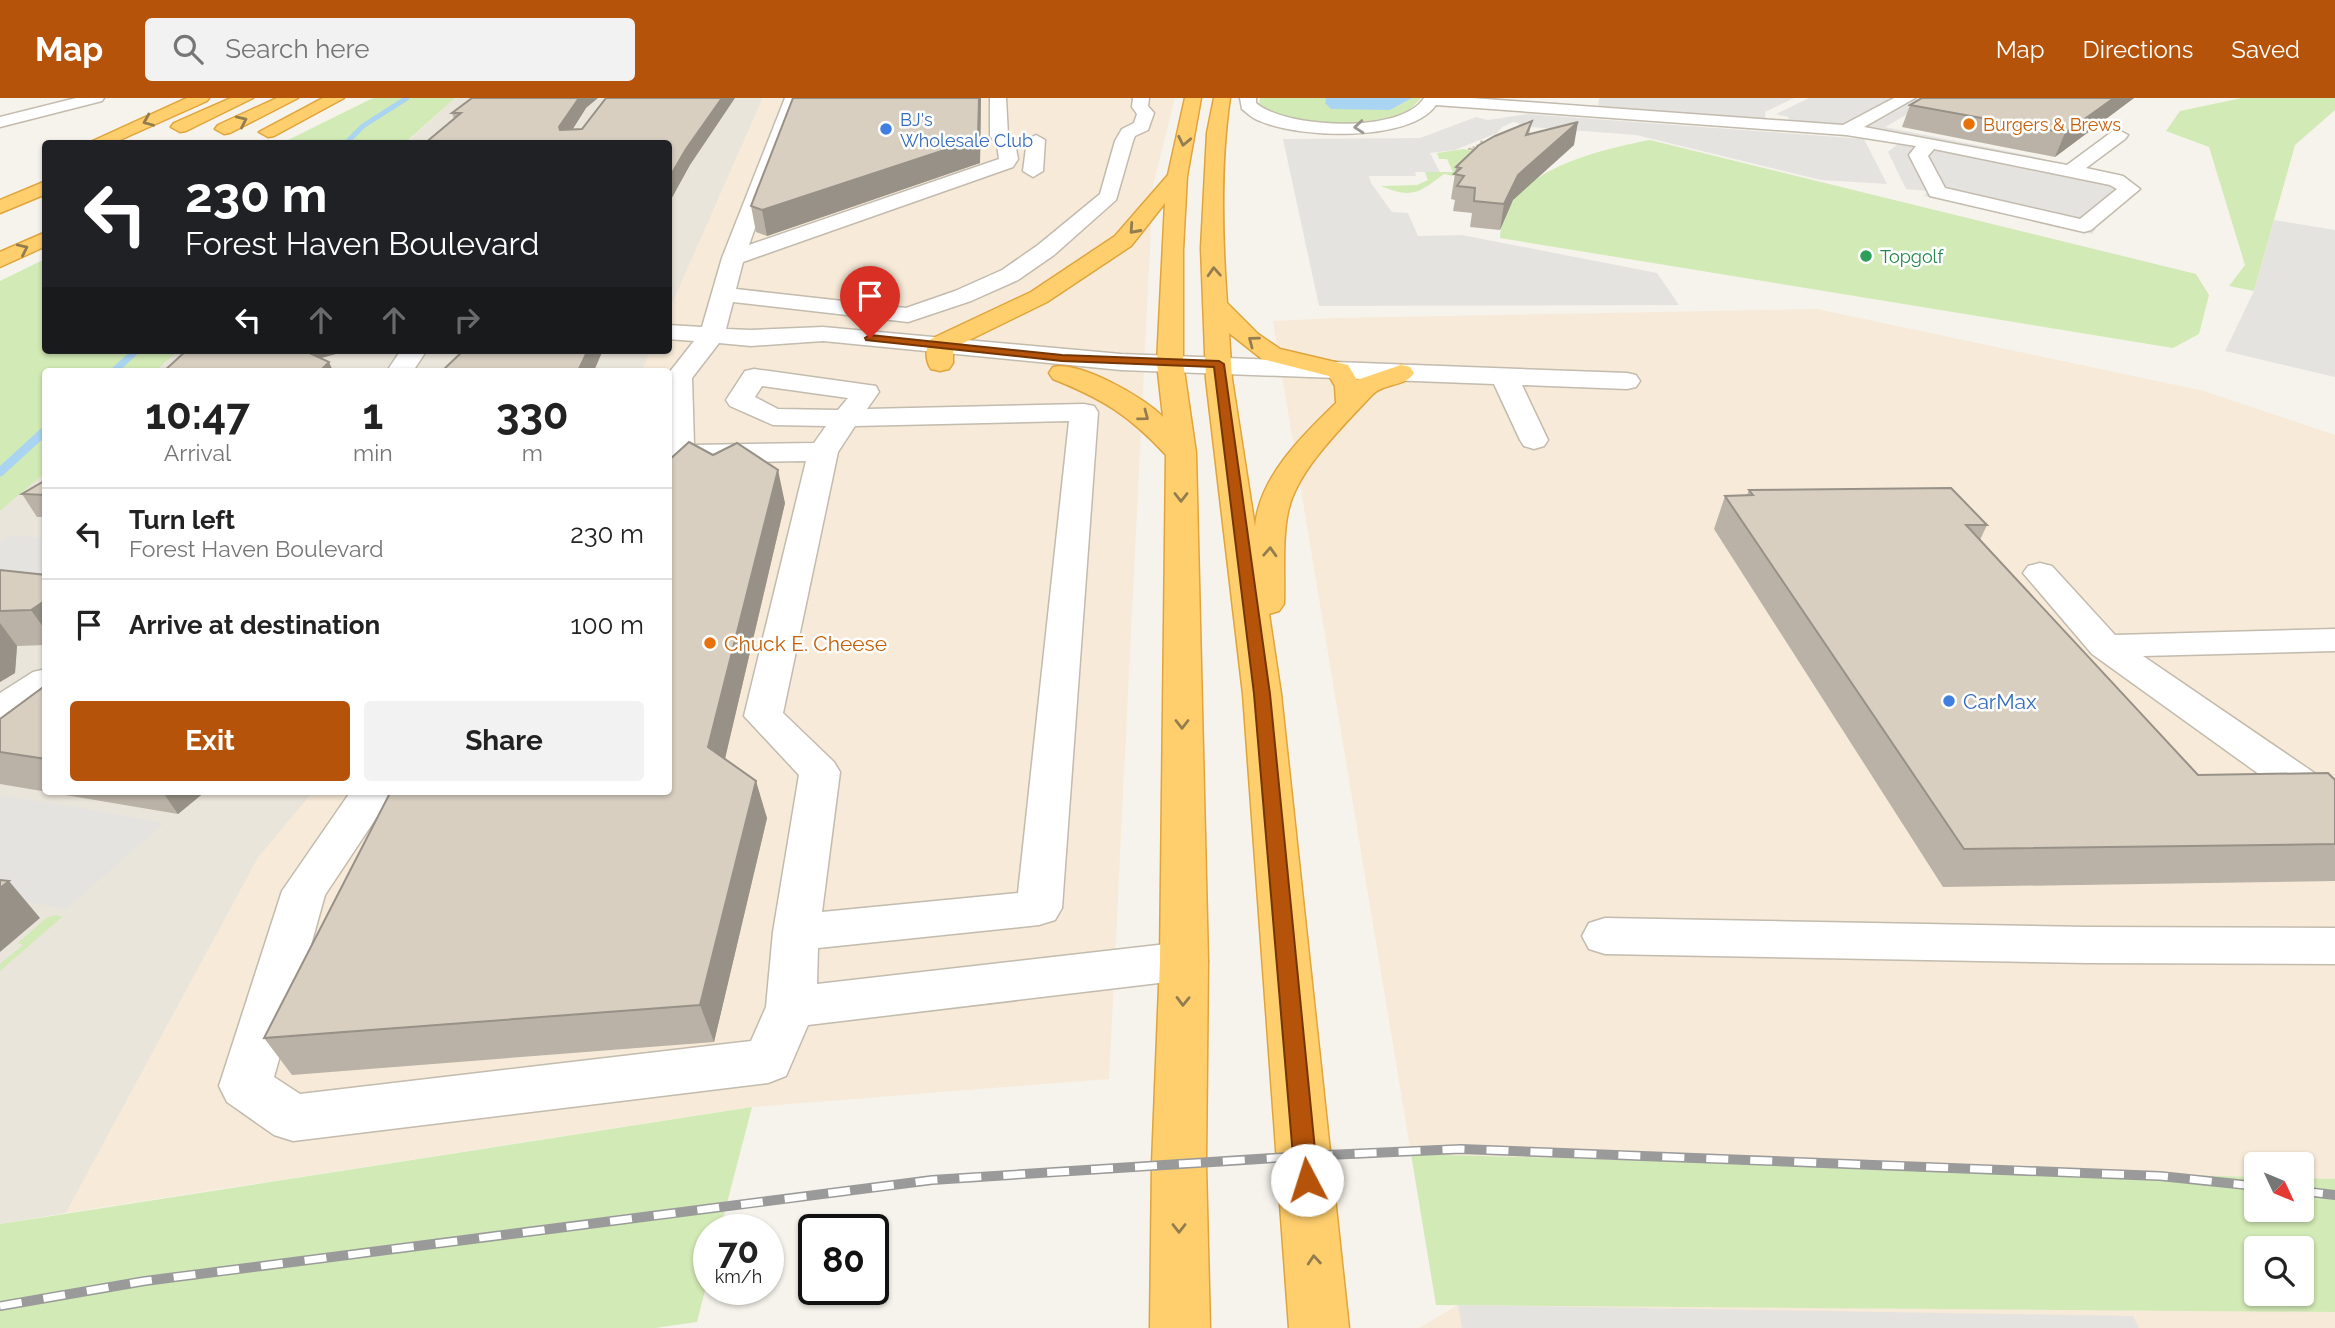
<!DOCTYPE html>
<html lang="en">
<head>
<meta charset="utf-8">
<style>
  :root { --surface:#fff; --page:#f2f2f2; --text:#222; --muted:#767676; --line:#e0e0e0; --accent:#b45309 }
  body { margin:0; font-family:Raleway,sans-serif; background:var(--page); color:var(--text); height:100vh; display:flex; flex-direction:column; font-size:26px; white-space:nowrap }
  * { box-sizing:border-box; margin:0 }
  p { font-size:23px; color:var(--muted) }
  .icon { flex:none; width:38px; height:38px; fill:none; stroke:currentColor; stroke-width:2; stroke-linecap:round; stroke-linejoin:round }
  .map { position:relative; flex:1; overflow:hidden }
  .details { position:absolute; left:42px; top:270px; width:630px; height:427px; display:flex; flex-direction:column; background:var(--surface); border-radius:7px; box-shadow:0 2px 5px #0004 }
  .details>* { flex:none }
  .banner { position:absolute; left:42px; top:42px; width:630px; height:214px; border-radius:7px; box-shadow:0 2px 5px #0004; background:#202124; color:#fff; overflow:hidden }
  .needle { width:46px; rotate:134deg }
  .fabs { position:absolute; left:2244px; top:1054px; display:grid; gap:14px }
  .fabs a { display:grid; place-items:center; width:70px; height:70px; border-radius:7px; background:var(--surface); box-shadow:0 2px 5px #0004; font-size:35px }
  .speed { position:absolute; left:693px; top:1116px; display:flex; gap:14px; font-size:35px; font-weight:700; text-align:center }
  .speed>* { display:grid; place-content:center; width:91px; height:91px; border-radius:50%; background:var(--surface); box-shadow:0 2px 5px #0004; line-height:1 }
  .speed small { font-size:18px; font-weight:400 }
  .speed .limit { border:4px solid #111; border-radius:10px; background:#fff; color:#111 }
  .pin { position:absolute; display:grid; place-items:center; width:60px; height:60px; color:#fff; margin:-72px -30px; border-radius:50% 50% 50% 0; rotate:-45deg; box-shadow:0 0 7px #0007 }
  .pin .icon { rotate:45deg }
  .me { position:absolute; width:77px; margin:-38px; rotate:355deg; stroke-linejoin:round; filter:drop-shadow(0 0 5px #0008) }
  .turn { display:flex; align-items:center; gap:24px; height:147px; padding:0 28px; font-size:32px }
  .turn .icon { width:91px; height:91px; stroke-width:2.5 }
  .turn b { display:block; font-size:49px; line-height:60px }
  .lanes { display:flex; align-items:center; height:66px; padding:0 28px; background:#0003; justify-content:center; gap:35px; direction:ltr }
  .lanes .off { opacity:.35 }
  .eta { display:flex; justify-content:space-evenly; align-items:center; height:119px; text-align:center }
  .eta b { font-size:42px; font-weight:700; line-height:49px }
  .button { display:flex; gap:14px; margin-top:auto; padding:14px 28px }
  .button a { flex:1; height:80px; border-radius:7px; background:var(--accent); color:#fff; font-size:28px; font-weight:700; line-height:80px; text-align:center }
  .button a+a { background:var(--page); color:var(--text) }
  ul { padding:0; list-style:none }
  li { display:flex; align-items:center; gap:21px; height:91px; padding:0 28px; border-top:2px solid var(--line) }
  li div { flex:1 }
  li b { display:block; font-size:26px }
  li em { font-style:normal }
  header { display:flex; align-items:center; gap:42px; box-sizing:border-box; height:98px; padding:0 35px; background:var(--accent); color:#fff }
  header strong { font-size:33px }
  nav { display:flex; gap:38px; margin-inline-start:auto; font-size:24px }
  .search { width:490px; height:63px; background:var(--page); display:flex; align-items:center; gap:18px; box-sizing:border-box; padding:0 24px; border-radius:7px; color:var(--muted); font-size:26px }
  .map>svg:first-child { display:block }
  .residential { fill:#eae5da }
  .commercial { fill:#f7ead8 }
  .green { fill:#d2eab5; fill-rule:evenodd }
  .parking { fill:#e5e3e0 }
  .water { fill:#a9d4f2 }
  .lines { fill:none; stroke-linecap:round; stroke-linejoin:round }
  .stream-far2 { stroke:#a9d4f2; stroke-width:5 }
  .stream-far1 { stroke:#a9d4f2; stroke-width:7 }
  .stream { stroke:#a9d4f2; stroke-width:9 }
  .minor-casing { stroke:#c2bbae; stroke-width:3 }
  .highway-casing { stroke:#e0a43c; stroke-width:3 }
  .path { stroke:#c4b79f; stroke-width:2; stroke-dasharray:2 2; stroke-linecap:butt }
  .minor { fill:#fff; fill-rule:evenodd }
  .highway { fill:#ffcf6e; fill-rule:evenodd }
  .rail-casing { stroke:#9a9a9a; stroke-width:10 }
  .rail { stroke:#fff; stroke-width:7; stroke-dasharray:22; stroke-linecap:butt }
  .wall { fill:#bab2a6 }
  .shaded-wall { fill:#979187 }
  .building { fill:#d8cfc1; stroke:#979187; stroke-width:2 }
  .oneway { stroke:#937c4e }
  .oneway2 { stroke:#9c9892 }
  .route { fill:#b45309; stroke:#753606; stroke-width:2 }
  .food-dot { fill:#e8710a; stroke:#fff; stroke-width:2.5 }
  .shop-dot { fill:#3f7fe0; stroke:#fff; stroke-width:2.5 }
  .leisure-dot { fill:#2e9e5b; stroke:#fff; stroke-width:2.5 }
  .labels { text-anchor:middle; dominant-baseline:central; stroke-width:5; stroke-linejoin:round; paint-order:stroke }
  .far-shop-label { font-size:18px; fill:#366cbe; stroke:#fff; text-anchor:start }
  .far-food-label { font-size:18px; fill:#c56008; stroke:#fff; text-anchor:start }
  .far-leisure-label { font-size:18px; fill:#27864d; stroke:#fff; text-anchor:start }
  .food-label { font-size:21px; fill:#c56008; stroke:#fff; text-anchor:start }
  .shop-label { font-size:21px; fill:#366cbe; stroke:#fff; text-anchor:start }
</style>
</head>
<body>
<header>
<strong>Map</strong>
<div class="search"><svg class="icon" aria-label="search" viewBox="0 0 24 24"><circle cx="10" cy="10" r="6"/><path d="M15 15l6 6"/></svg>Search here</div>
<nav><a>Map</a><a>Directions</a><a>Saved</a></nav>
</header>
<div class="map">
<svg width="2335" height="1230" viewBox="0 0 2335 1230">
  <rect width="100%" height="100%" fill="#f6f3ec"/>
  <g class="residential">
    <path d="M455,0h308l-94,213 -1,-167h-263z"/>
    <path d="M179,252h472l-9,21h-486z"/>
    <path d="M45,375l1,318h268l-56,67 -192,355 -66,11v-713z"/>
  </g>
  <g class="commercial">
    <path d="M763,0h412l-22,88 -44,893 -358,28 -685,106 192,-355 56,-67h354v-420h-26l9,-21h17l1,-39z"/>
    <path d="M1817,211l387,82 131,44v744l-34,-1v-14h-45v13l-845,-23 -138,-833 64,-3z"/>
    <path d="M1458,1207l877,7v16h-916z"/>
  </g>
  <g class="green">
    <path d="M373,0h82l-50,45h-123z"/>
    <path d="M1260,0h66l-1,5 65,7 22,-12h9c-6,7 -12,13 -21,16 -29,11 -123,18 -141,-10z"/>
    <path d="M2242,0h93v12l-40,35 -41,146 -25,-5 16,-21 -36,-118 -43,-16 14,-20z"/>
    <path d="M1650,42l546,134 13,21 -10,39 -26,14 -673,-110c2,-67 98,-88 150,-98z"/>
    <path d="M1464,51l22,5 -33,22 -9,-2c-25,19 -32,25 -63,12l36,-1 11,-5 -3,-8h28l-6,-13h-8l-2,-6z"/>
    <path d="M45,161l1,91h133l-23,21h-110l-1,102 -45,38v-230z"/>
    <path d="M56,817l6,2 -62,54v-7l23,-19 -5,-2 28,-25z"/>
    <path d="M752,1009l-32,123h-11v45l-12,47 -42,6h-655v-104z"/>
    <path d="M1411,1056l845,23v32h45v-31l34,1v133l-899,-7zM2256,1150h45v45h-45z"/>
  </g>
  <g class="parking">
    <path d="M1599,0h195l-29,14 1,9 -168,-11z"/>
    <path d="M1809,0h127l-51,29 161,32 -6,5 90,25 -45,37 11,3 -4,5 -168,-38 4,-5 -22,-2 -18,-37 11,-9 25,6 6,-6 -139,-20 -3,-6 -12,-3z"/>
    <path d="M1527,16l337,25 23,45 -66,-4 -185,-45 -117,-9v-3l-6,-1 -11,5 -5,6 -42,17 -25,3 10,19h-25l1,4h-47l2,7 21,29 16,1 10,23 44,-1 195,38 22,32 -360,1 -36,-167 137,-1 56,-21 12,3z"/>
    <path d="M2274,122l61,10v147l-110,-26 29,-60z"/>
    <path d="M18,438l27,2v55l-45,-4v-47l8,-5z"/>
    <path d="M0,697l76,12 88,16 -98,86 -66,-12z"/>
    <path d="M1458,1207l675,11 6,12h-677z"/>
  </g>
  <path class="water" d="M1326,0h86l-22,12 -59,-1 -6,-6z"/>
  <g class="lines">
    <path class="stream-far2" d="M345,46l18,-18 44,-28"/>
    <path class="stream-far1" d="M114,273l23,-21"/>
    <path class="stream" d="M0,374l46,-42"/>
    <g class="minor-casing">
      <g id="minor">
        <path d="M76,0h28l-2,3 -102,26v-10z"/>
        <path d="M785,0h16l-52,147 250,-86 -2,-15 -7,-8v-38h16l2,37 7,8 3,16 -5,8 -270,95 -7,27 170,19 49,-17 47,-21 36,-25 62,-51 15,-53 7,-12 12,-6 3,-9 -5,-7 1,-9h16l-1,8 6,7 -6,17 -13,6 -2,5 -17,59 -62,55 -36,25 -47,21 -63,21 -175,-20 -7,27 25,1 72,-3 298,27 506,19 9,2 4,6 -4,6 -9,2 -105,-4 26,55 -4,6 -10,3 -10,-3 -4,-6 -26,-56 -373,-14 -298,-29 -72,5 -32,-3 -27,35 2,67 120,-2 12,-17 -53,-1 -43,-19 -4,-6 19,-29 9,-2 122,17 3,6 -12,17 217,-5 10,2 4,6 -36,496 -7,12 -16,5 -221,23 -1,36 367,-42 17,6 7,13 -7,13 -17,6 -376,45 -22,51 -18,7 -475,58 -19,-6 -47,-33 -8,-16 63,-195 69,-100h43l-69,104 -51,182 26,17 451,-53 15,-34 7,-75 26,-157 -55,-59 62,-255 -126,2 -10,-3 -2,-86 26,-33 -26,-2v-14l34,2 20,-69zM762,288l86,12 -10,12 -60,-1 -23,-12zM1069,323l-51,472 -196,19 18,-140 -6,-10 -51,-49 55,-261 17,-26z"/>
        <path d="M1240,0h16v5c30,26 146,31 168,-5h48l371,27 51,-27h21l-51,29 203,38 46,-34 6,-1 9,5 -3,4 -39,29 37,8 17,13 -49,41 -7,2 -154,-36 -21,-41 7,-9 -70,-11 -410,-30c-26,38 -138,33 -176,16 -7,-2 -13,-8 -18,-12zM1934,51l176,36 7,4 -37,30 -135,-31 -17,-32z"/>
        <path d="M1036,37l9,5 -2,31 -10,6 -10,-6 4,-31z"/>
        <path d="M401,252h26l-14,21h-26z"/>
        <path d="M2040,465l12,3 63,69 220,-6v22l-192,5 192,131v36l-15,-5 -228,-164 -69,-81 5,-7z"/>
        <path d="M46,571v28l-32,22 -14,3v-29l33,-21z"/>
        <path d="M1605,820l482,9 248,1v36l-248,-1 -482,-9 -16,-5 -7,-13 7,-13z"/>
      </g>
    </g>
    <g class="highway-casing">
      <g id="highway">
        <path d="M187,0h22l-2,3 -96,43h-25z"/>
        <path d="M231,0h22l-67,33 -6,1 -9,-5 3,-4z"/>
        <path d="M277,0h21l-68,35 -6,1 -9,-5 3,-4z"/>
        <path d="M323,0h21l-70,38 -6,1 -9,-5z"/>
        <path d="M1185,0h16l-14,78 -4,74v113l13,90 12,508 -2,203 4,164h-60l2,-164 8,-203 6,-506c-37,-40 -63,-56 -113,-76l-4,-6 4,-6c27,-6 91,30 110,50l-6,-54 8,-160 -34,43 -84,56 -94,46v15l-4,6 -9,2 -9,-2c-6,-9 -6,-22 0,-30l100,-47 84,-56 53,-61z"/>
        <path d="M1214,0h16c-10,67 -8,137 -3,205l31,31 22,15 68,16 9,15 44,-15 9,2 4,6c-9,14 -31,10 -42,22 -28,30 -76,76 -84,117 -6,27 -3,64 -4,92l-5,7 -10,3 12,80 68,634h-60l-46,-634 -37,-315 -5,-131 6,-115zM1229,235l33,26 67,17 6,10 1,17c-34,33 -77,74 -81,124l-23,-148z"/>
        <path d="M46,83v13l-46,19v-13z"/>
        <path d="M46,134v14l-46,21v-15z"/>
      </g>
    </g>
    <path class="path" d="M1477,52l-8,-1 16,-6 -5,-2"/>
    <use href="#minor" class="minor"/>
    <use href="#highway" class="highway"/>
    <g class="rail-casing">
      <g id="rail">
        <path d="M2301,1093l34,4"/>
        <path d="M0,1208l145,-25 787,-101 373,-24 156,-7 699,27 96,10"/>
      </g>
    </g>
    <use href="#rail" class="rail"/>
  </g>
  <g class="wall">
    <path d="M793,0h188l-1,65 -213,73 -11,-4 -5,-26z"/>
    <path d="M2134,0l-79,59 -153,-30 8,-22z"/>
    <path d="M586,10l-14,22 118,35 -236,-46 -2,-6z"/>
    <path d="M1532,23l-3,13 45,11 -61,55 -13,30 -30,-3 2,-14 -19,-2 2,-11 -4,-1 5,-32z"/>
    <path d="M46,382v37h-9l-15,-23z"/>
    <path d="M1749,392l238,35 -7,15 218,235 137,5v101l-392,6 -229,-358 11,-33 22,-1z"/>
    <path d="M785,405l-60,256 42,59 -53,224 -422,33 -28,-37z"/>
    <path d="M0,472l46,5v70l-29,1 -2,27 -15,9z"/>
    <path d="M46,587v106h160l-28,23 -178,-30v-65z"/>
  </g>
  <g class="shaded-wall">
    <path d="M579,0h19l-12,10 -22,35 -5,-16z"/>
    <path d="M722,0h13l-45,67 -22,40v-25l18,-31z"/>
    <path d="M979,0h2l-1,65 -213,73 -5,-26z"/>
    <path d="M2114,0h20l-79,59 10,-24z"/>
    <path d="M1578,24l-4,23 -61,55 -13,30 4,-26 14,-29z"/>
    <path d="M292,252h59l-52,14z"/>
    <path d="M588,252h15l-9,21h-16z"/>
    <path d="M329,264l4,9h-13z"/>
    <path d="M778,372l7,33 -66,281 -11,-37z"/>
    <path d="M46,502v31l-15,-21z"/>
    <path d="M0,525l17,23 -2,27 -15,9z"/>
    <path d="M756,683l11,37 -53,224 -14,-37z"/>
    <path d="M162,693h44l-28,23z"/>
    <path d="M9,783l31,37 -40,34v-64z"/>
  </g>
  <g class="building">
    <path d="M472,0h107l-20,29 1,3 22,-1 24,-31h116l-36,51 -18,31v-36h-244l37,-31h-9z"/>
    <path d="M793,0h186l-1,41 -216,71 -11,-4z"/>
    <path d="M1922,0h192l-49,35 -155,-28z"/>
    <path d="M1532,23l-6,14 52,-13 -60,53 -14,29 -30,-3 1,-13 -18,-2 7,-10 -10,-2 7,-6 -5,-1 23,-22 16,-9z"/>
    <path d="M187,252h116l26,12 -9,9h-156z"/>
    <path d="M464,252h124l-10,21h-136z"/>
    <path d="M689,344l24,13 24,-12 41,27 -70,277 48,34 -56,224 -436,33 127,-247h277v-330z"/>
    <path d="M46,382v15l-24,-1z"/>
    <path d="M1951,390l36,37h-21l232,250 130,-2 7,7v64l-371,5 -239,-353 28,-1 -4,-5z"/>
    <path d="M0,472l46,5v25l-15,10 -31,1z"/>
    <path d="M46,587v74l-46,-7v-33z"/>
    <path d="M0,782l9,1 -9,7z"/>
  </g>
  <defs><path id="oneway-chevron" d="M-2-3.5L2.5 0L-2 3.5" fill="none" stroke-width="1.6" stroke-linecap="round" stroke-linejoin="round" transform="scale(1.75)"/></defs>
  <g class="oneway">
    <use href="#oneway-chevron" transform="translate(148 23) rotate(157)"/>
    <use href="#oneway-chevron" transform="translate(242 23) rotate(-25)"/>
    <use href="#oneway-chevron" transform="translate(1184 43) rotate(102)"/>
    <use href="#oneway-chevron" transform="translate(1134 131) rotate(132)"/>
    <use href="#oneway-chevron" transform="translate(23 151) rotate(-25)"/>
    <use href="#oneway-chevron" transform="translate(1214 174) rotate(-93)"/>
    <use href="#oneway-chevron" transform="translate(1253 243) rotate(-143)"/>
    <use href="#oneway-chevron" transform="translate(1144 318) rotate(37)"/>
    <use href="#oneway-chevron" transform="translate(1181 399) rotate(90)"/>
    <use href="#oneway-chevron" transform="translate(1270 454) rotate(-87)"/>
    <use href="#oneway-chevron" transform="translate(1182 626) rotate(90)"/>
    <use href="#oneway-chevron" transform="translate(1183 903) rotate(91)"/>
    <use href="#oneway-chevron" transform="translate(1179 1130) rotate(90)"/>
    <use href="#oneway-chevron" transform="translate(1314 1162) rotate(-95)"/>
  </g>
  <use class="oneway2" href="#oneway-chevron" transform="translate(1359 29) rotate(175)"/>
  <path class="route" d="M870,237l192,20 157,6 5,3 46,330 48,486 -3,8 -8,3 -8,-3 -4,-8 -41,-486 -40,-327 -152,-6 -196,-21 -1,-2z"/>
  <g class="food-dot">
    <circle cx="1969" cy="26" r="7"/>
    <circle cx="710" cy="545" r="7"/>
  </g>
  <g class="shop-dot">
    <circle cx="886" cy="31" r="7"/>
    <circle cx="1949" cy="603" r="7"/>
  </g>
  <circle class="leisure-dot" cx="1866" cy="158" r="7"/>
  <g class="labels">
    <g class="far-shop-label">
      <text x="900" y="21">BJ's<tspan x="900" dy="21">Wholesale Club</tspan></text>
    </g>
    <g class="far-food-label">
      <text x="1983" y="26">Burgers &amp; Brews</text>
    </g>
    <g class="far-leisure-label">
      <text x="1880" y="158">Topgolf</text>
    </g>
    <g class="food-label">
      <text x="724" y="545">Chuck E. Cheese</text>
    </g>
    <g class="shop-label">
      <text x="1963" y="603">CarMax</text>
    </g>
  </g>
</svg>
<div class="fabs">
<a><svg class="needle" viewBox="-14 -14 28 28"><path d="M0-13l5 13h-10z" fill="#e53935"/><path d="M0 13l5-13h-10z" fill="#767676"/></svg></a>
<a><svg class="icon" aria-label="search" viewBox="0 0 24 24"><circle cx="10" cy="10" r="6"/><path d="M15 15l6 6"/></svg></a>
</div>
<div class="speed"><div>70<small>km/h</small></div><div class="limit">80</div></div>
<div class="pin" style="left:870px;top:240px;background:#d93025"><svg class="icon" aria-label="arrive" viewBox="0 0 24 24"><path d="M6 21V4h12l-3 4 3 4H6"/></svg></div>
<svg class="me" style="left:1307px;top:1082px" viewBox="-20 -20 40 40"><circle r="19" fill="#fff"/><path d="M0-13L10 11 0 6-10 11z" fill="#b45309"/></svg>
<div class="banner">
<div class="turn"><svg class="icon" aria-label="left" viewBox="0 0 24 24"><path d="M17 20v-9H6M10 6l-5 5 5 5"/></svg><div><b>230 m</b>Forest Haven Boulevard</div></div>
<div class="lanes"><svg class="icon" aria-label="left" viewBox="0 0 24 24"><path d="M17 20v-9H6M10 6l-5 5 5 5"/></svg><svg class="icon off" aria-label="ahead" viewBox="0 0 24 24"><path d="M12 20V5M6 11l6-6 6 6"/></svg><svg class="icon off" aria-label="ahead" viewBox="0 0 24 24"><path d="M12 20V5M6 11l6-6 6 6"/></svg><svg class="icon off" aria-label="right" viewBox="0 0 24 24"><path d="M7 20v-9h11M14 6l5 5-5 5"/></svg></div>
</div>
<section class="details">
<div class="eta">
<div><b>10:47</b><p>Arrival</p></div>
<div><b>1</b><p>min</p></div>
<div><b>330</b><p>m</p></div>
</div>
<ul>
<li><svg class="icon" aria-label="left" viewBox="0 0 24 24"><path d="M17 20v-9H6M10 6l-5 5 5 5"/></svg><div><b>Turn left</b><p>Forest Haven Boulevard</p></div><em>230 m</em></li>
<li><svg class="icon" aria-label="arrive" viewBox="0 0 24 24"><path d="M6 21V4h12l-3 4 3 4H6"/></svg><div><b>Arrive at destination</b></div><em>100 m</em></li>
</ul>
<div class="button"><a>Exit</a><a>Share</a></div>
</section>
</div>
</body>
</html>
